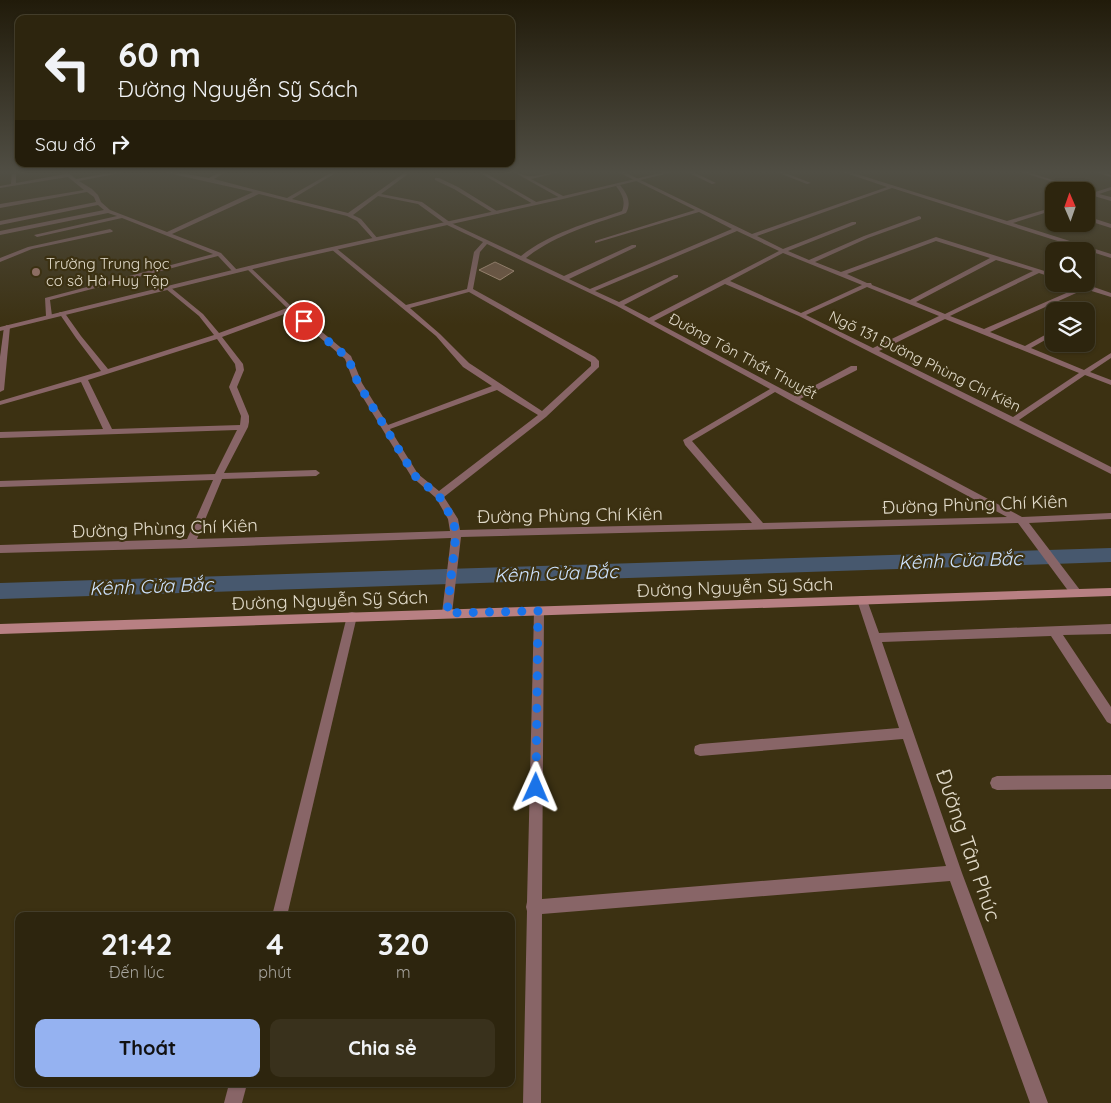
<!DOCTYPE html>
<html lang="vi">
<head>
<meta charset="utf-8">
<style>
  :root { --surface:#2d250e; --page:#39311c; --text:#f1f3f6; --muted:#a7a59e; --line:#48422e; --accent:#95b2f1 }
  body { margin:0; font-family:Quicksand,sans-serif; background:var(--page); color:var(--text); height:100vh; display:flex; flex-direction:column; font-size:19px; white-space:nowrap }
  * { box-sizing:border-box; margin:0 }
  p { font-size:16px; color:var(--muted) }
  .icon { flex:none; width:28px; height:28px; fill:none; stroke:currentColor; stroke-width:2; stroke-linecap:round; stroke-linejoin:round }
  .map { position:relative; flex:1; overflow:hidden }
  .panel { position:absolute; left:15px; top:912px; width:500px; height:175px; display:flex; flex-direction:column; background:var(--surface); border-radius:10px; box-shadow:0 1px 4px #0004,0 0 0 1px var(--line) }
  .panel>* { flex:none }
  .banner { position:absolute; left:15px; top:15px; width:500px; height:152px; border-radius:10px; box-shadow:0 1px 4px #0004,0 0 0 1px var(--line); background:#2d250e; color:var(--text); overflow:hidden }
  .needle { width:32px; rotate:358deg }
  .tools { position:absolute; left:1045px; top:182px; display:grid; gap:10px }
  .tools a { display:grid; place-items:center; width:50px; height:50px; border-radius:10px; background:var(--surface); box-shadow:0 1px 4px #0004,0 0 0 1px var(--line); font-size:25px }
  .pin { position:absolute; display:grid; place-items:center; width:42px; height:42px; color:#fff; margin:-21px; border:2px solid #fff; border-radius:50%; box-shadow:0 1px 5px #0007 }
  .me { position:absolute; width:55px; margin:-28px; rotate:1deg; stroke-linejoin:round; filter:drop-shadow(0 0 4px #0008) }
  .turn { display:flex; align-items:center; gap:18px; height:105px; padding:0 20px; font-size:22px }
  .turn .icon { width:65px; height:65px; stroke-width:2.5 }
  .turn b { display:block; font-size:35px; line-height:42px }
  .then { display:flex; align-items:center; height:48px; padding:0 20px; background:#0003; gap:10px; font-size:19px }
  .eta { display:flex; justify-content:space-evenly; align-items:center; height:85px; text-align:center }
  .eta b { font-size:30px; font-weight:700; line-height:35px }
  .button { display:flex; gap:10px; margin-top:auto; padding:10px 20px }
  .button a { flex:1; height:58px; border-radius:10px; background:var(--accent); color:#111; font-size:20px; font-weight:700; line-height:58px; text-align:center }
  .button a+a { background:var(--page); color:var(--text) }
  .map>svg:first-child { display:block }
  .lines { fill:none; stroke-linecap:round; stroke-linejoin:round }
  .canal { fill:#47586e; fill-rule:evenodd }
  .building { fill:#755a44; stroke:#b59880 }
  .minor { fill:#886567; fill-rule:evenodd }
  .tertiary { fill:#886567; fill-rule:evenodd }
  .secondary { fill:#b88083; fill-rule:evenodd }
  .route { stroke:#1a73e8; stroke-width:9; stroke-dasharray:0 16.2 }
  .education-dot { fill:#8d6e63; stroke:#3c3112; stroke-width:2 }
  .labels { text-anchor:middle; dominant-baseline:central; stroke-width:4.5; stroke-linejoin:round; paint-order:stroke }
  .far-poi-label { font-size:15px; fill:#e2dbca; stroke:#3c3112; text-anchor:start }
  .far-street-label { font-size:15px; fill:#e2dbca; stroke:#3c3112 }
  .street-label { font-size:18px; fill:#e2dbca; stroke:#3c3112 }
  .water-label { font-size:19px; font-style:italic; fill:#cee3fe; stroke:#3c3112 }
  .near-street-label { font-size:21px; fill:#e2dbca; stroke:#3c3112 }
</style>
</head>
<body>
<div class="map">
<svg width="1111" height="1103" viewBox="0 0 1111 1103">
  <rect width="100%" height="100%" fill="#3c3112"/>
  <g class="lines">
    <path class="canal" d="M1111,548v14l-1111,37v-16z"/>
  </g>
  <path class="building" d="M495,262l19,9 -14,9 -21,-10z"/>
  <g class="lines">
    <g class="minor">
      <path d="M12,171l4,1v11l49,-9 -4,-3h5l10,8 44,-8h10l-51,10 13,8 6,6 3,7 9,8 57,22 86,-40 -94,-21h9l41,7 13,-7h5l-13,8 73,19 47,-27h5l-47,28 56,14 59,-42h5l-31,23 41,8 29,21 70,33c29,-23 66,-33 101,-45 4,-10 0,-17 -6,-25l4,-1c7,9 12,17 6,28 -35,12 -71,22 -100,45l38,18 68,-31h4v2l-67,32 21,10 142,-60 -33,-17 -104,31v-2l100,-31 -79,-39h6l130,63 135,-47 -47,-16h7l160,50 47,-14v3l-41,13 98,31v4l-219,-70 -135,48 26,13 69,-27h4v2l-68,27 21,9 55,-24 55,-20 2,1v2l-53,19 -53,24 26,10 95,-35 118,37v4l-15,-5 -89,43 34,13 96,-42 -1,-3 9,1 23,8v4l-26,-8 -95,43 35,14 29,-16v5l-23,13 53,22 27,-17v5l-21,14 21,8v5l-26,-10 -66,45 92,47v7l-312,-158 -74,-32 -71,37 141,75 56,-30h6v4l-57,29 222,118 89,-4v6l-82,4 51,67 1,3 -1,3h-8l-54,-73 -557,14 -9,76 -1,3 -4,1 -4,-1 -1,-3 9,-75 -261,10 -190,5v-8l187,-6 26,-59 -213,7v-6l215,-7 22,-44 -237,8v-6l103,-3 -22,-47 -81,23v-4l101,-30 -25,-33 -17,-25 1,-1h4l17,24 27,33 106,-34 -15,-19 -33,-27v-2h4l33,27 16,19 68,-25 -40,-39 -1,-1 3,-2 44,42 58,48 11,27 26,42 104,-39 -29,-19 -27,-31 -105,-87 5,-1 70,57 61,-16 7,-37 9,-10 -36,-17 -29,-21 -40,-8 -25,19 8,4 17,20 -3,2 -18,-20 -10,-5 -88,-22 -87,40 49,19 16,17v2h-4l-15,-16 -168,44 2,16 -3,2 -3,-2 -1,-18 168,-44 -91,-36 -85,19 -3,-2 83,-19 -9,-3 -108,22v-4l104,-21 -6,-5 -98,20v-4l96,-19 -2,-5 -7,-5 -87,16v-4l84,-14 -16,-13 -68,11v-2l11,-2zM737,231l42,20 -130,67 -25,-13 54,-28v-2h-4l-55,27 -24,-11zM936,241l54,17 -80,42 -38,-15 -1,-2h-4l-20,-9zM487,244l130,62 153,83 -87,51 2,5 67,78 -292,7 -2,-11 -14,-22 102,-80 53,-50v-6l-4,-4 -122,-68 7,-37zM783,253l79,32 -61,28 -71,-32zM996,260l37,11 -88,43 -29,-12zM867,287l72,29 -66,32 -67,-33zM469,292l120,69 2,1v4l-49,45 -73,-48 -29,-29 -30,-26zM290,312l55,47 9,24 57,93 25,22 12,21 2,12 -253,8 25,-60 94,-3 4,-3 -4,-3 -92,3 24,-46 1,-5v-6l-12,-29 7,-17 -1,-6 -21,-27zM945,319l134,54 -66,44 -134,-66zM217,339l18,25 1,6 -7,17 12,29 -1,9 -128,4 -24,-49zM497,390l41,25 -99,76 -21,-17 -28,-45zM775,392l16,9 216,116 -244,6 -71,-82z"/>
      <path d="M477,171h5l56,32 -5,1z"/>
      <path d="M512,171c6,0 9,4 15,5 7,2 27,-5 37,-5l-33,8 34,18 -5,1z"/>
      <path d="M685,171h6l25,12 -4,1z"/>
      <path d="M774,171h6l31,12 -4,1z"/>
      <path d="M1018,171h7l62,20h-6z"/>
      <path d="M1092,171h7l12,4v2z"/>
      <path d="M435,178h4l19,9 42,26 -5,1 -41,-25 -19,-9z"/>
      <path d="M1111,187v3l-12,4 12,3v4l-17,-5 -8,2v-3z"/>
      <path d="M1086,216l25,8v4l-25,-8z"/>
      <path d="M110,229l3,2 -1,1 -80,17 -32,13v-4l28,-11z"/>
      <path d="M7,325l3,2 -6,63 -4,2v-35l4,-30z"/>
      <path d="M862,596l4,1 1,3 12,33 232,-9v10l-48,1 48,72v17l-4,-2 -56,-86 -169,6 80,231 86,230h-18l-80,-222 -408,33 -1,189h-18l4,-192 -1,-4 1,-5 7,-291 1,-3 4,-1 4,1 1,3 -2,288 404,-33 -43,-127 -203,17 -5,-2 -1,-4 1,-4 5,-2 199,-16 -42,-128 1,-3z"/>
      <path d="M352,612l4,1 1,3 -70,300h-15l75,-300 1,-3z"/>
      <path d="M1111,775v14l-114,1 -5,-2 -2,-5 2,-5 5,-2z"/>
      <path d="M229,1084h18l-5,19h-18z"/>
    </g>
    <path class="tertiary" d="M669,171h8l-114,28 -281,63 -282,69v-4l282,-69 281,-62z"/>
    <path class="secondary" d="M1111,588v8l-1111,38v-10z"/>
  </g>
  <linearGradient id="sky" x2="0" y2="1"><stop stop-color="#211b0a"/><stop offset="0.53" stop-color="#504e44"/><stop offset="1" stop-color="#504e44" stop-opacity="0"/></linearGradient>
  <rect width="1111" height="325" fill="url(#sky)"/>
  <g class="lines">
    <path class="route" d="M304,321l44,37 10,25 57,93 24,20 14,24 3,14 -9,79 91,-2 -2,177"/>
  </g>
  <circle class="education-dot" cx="36" cy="272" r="5"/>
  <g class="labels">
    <g class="far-poi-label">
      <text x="46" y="263">Trường Trung học<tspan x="46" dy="17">cơ sở Hà Huy Tập</tspan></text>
    </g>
    <g class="far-street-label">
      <text transform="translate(743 356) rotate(28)">Đường Tôn Thất Thuyết</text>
      <text transform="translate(925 361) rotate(26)">Ngõ 131 Đường Phùng Chí Kiên</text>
    </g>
    <g class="street-label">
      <text transform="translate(975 504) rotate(-2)">Đường Phùng Chí Kiên</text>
      <text transform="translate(570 515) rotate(-1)">Đường Phùng Chí Kiên</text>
      <text transform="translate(165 528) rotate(-2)">Đường Phùng Chí Kiên</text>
      <text transform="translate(735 587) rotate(-2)">Đường Nguyễn Sỹ Sách</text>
      <text transform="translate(330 600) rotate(-2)">Đường Nguyễn Sỹ Sách</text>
    </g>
    <g class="water-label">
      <text transform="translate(960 560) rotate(-2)">Kênh Cửa Bắc</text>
      <text transform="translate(556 573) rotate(-2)">Kênh Cửa Bắc</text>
      <text transform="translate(151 586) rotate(-2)">Kênh Cửa Bắc</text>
    </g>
    <g class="near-street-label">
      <text transform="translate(969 845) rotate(71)">Đường Tân Phúc</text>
    </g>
  </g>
</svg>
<div class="tools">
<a><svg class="needle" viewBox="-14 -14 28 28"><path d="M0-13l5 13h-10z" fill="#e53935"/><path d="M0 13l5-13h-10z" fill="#a7a59e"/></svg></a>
<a><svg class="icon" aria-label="search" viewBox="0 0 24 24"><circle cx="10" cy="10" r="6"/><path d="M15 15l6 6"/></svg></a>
<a><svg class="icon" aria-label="layers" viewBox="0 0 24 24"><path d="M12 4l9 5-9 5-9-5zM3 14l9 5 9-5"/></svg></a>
</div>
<div class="pin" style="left:304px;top:321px;background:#d93025"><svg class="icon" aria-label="arrive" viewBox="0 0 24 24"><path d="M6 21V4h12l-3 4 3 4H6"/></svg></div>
<svg class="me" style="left:536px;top:788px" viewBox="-20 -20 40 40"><path d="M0-17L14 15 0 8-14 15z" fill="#1a73e8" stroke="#fff" stroke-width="4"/></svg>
<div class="banner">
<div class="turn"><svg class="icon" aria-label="left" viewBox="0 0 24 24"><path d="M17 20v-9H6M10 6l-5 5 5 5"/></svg><div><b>60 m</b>Đường Nguyễn Sỹ Sách</div></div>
<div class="then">Sau đó<svg class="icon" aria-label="right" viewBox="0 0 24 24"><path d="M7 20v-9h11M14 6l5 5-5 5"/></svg></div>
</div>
<section class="panel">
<div class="eta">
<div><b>21:42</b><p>Đến lúc</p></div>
<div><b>4</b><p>phút</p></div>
<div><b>320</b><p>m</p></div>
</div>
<div class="button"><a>Thoát</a><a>Chia sẻ</a></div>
</section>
</div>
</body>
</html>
